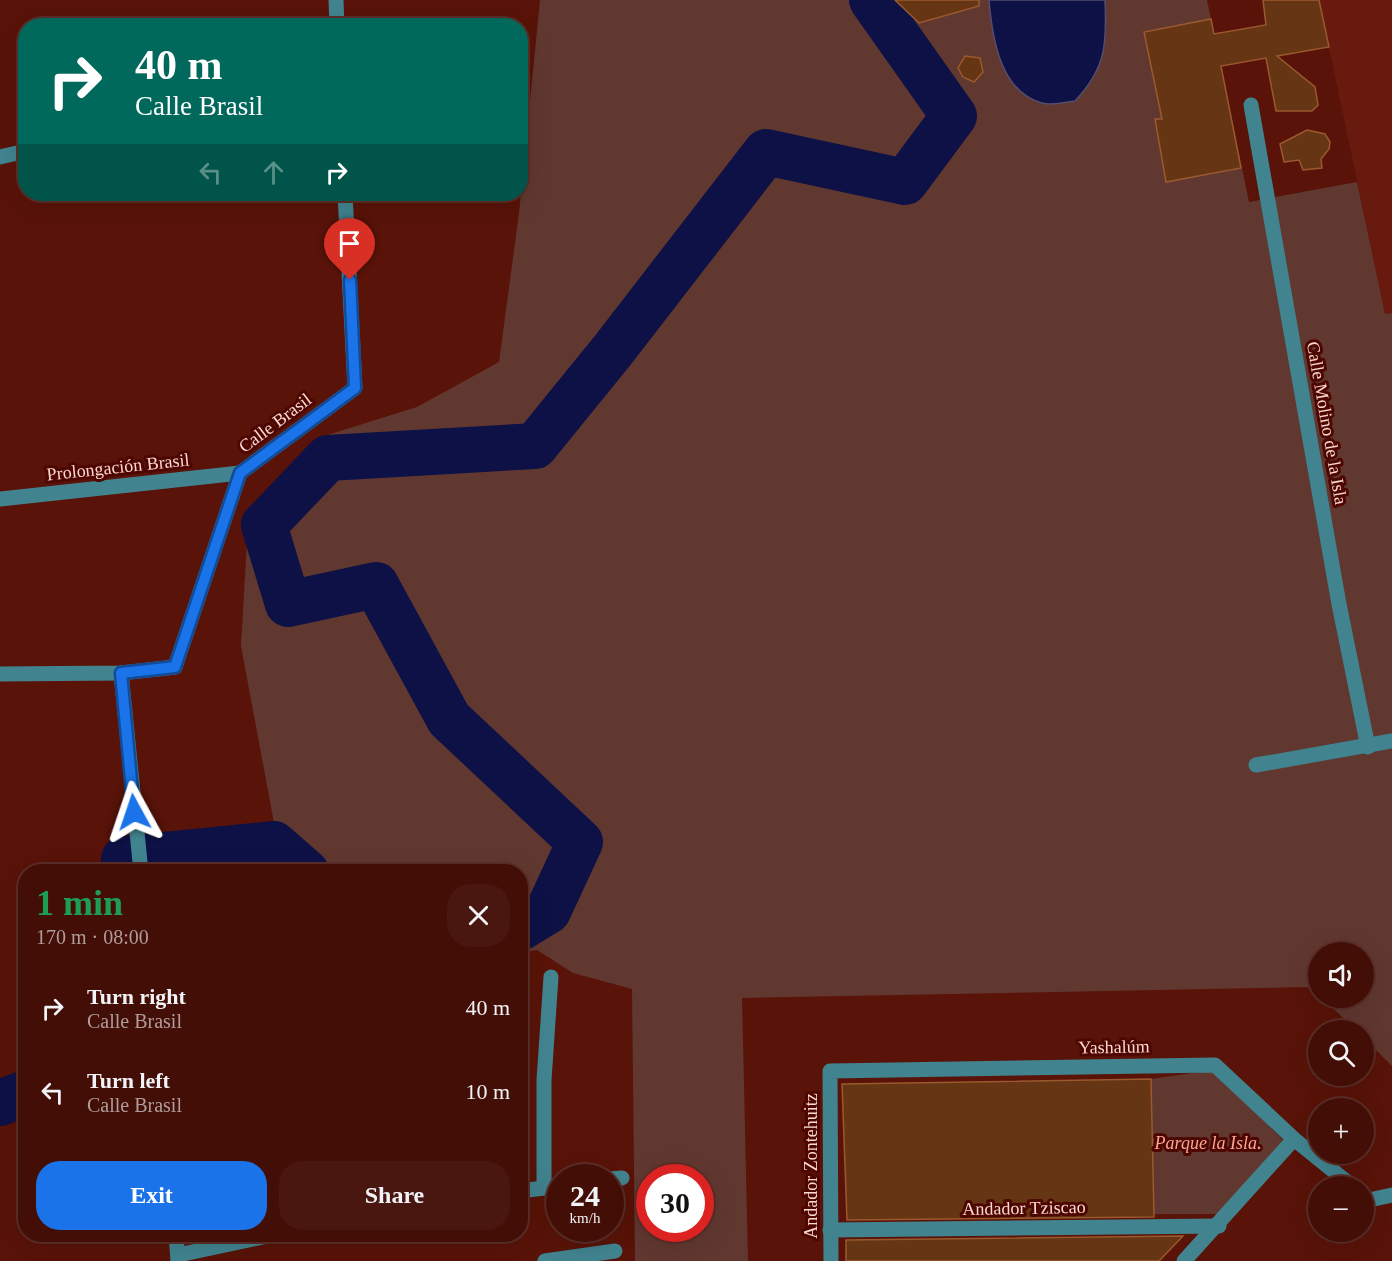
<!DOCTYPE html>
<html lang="en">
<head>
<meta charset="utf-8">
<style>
  :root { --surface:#430e06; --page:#4a1710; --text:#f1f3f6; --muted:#af9c9b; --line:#5b2e28; --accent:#1a73e8 }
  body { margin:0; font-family:Georgia,serif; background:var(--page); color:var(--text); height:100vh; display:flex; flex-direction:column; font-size:22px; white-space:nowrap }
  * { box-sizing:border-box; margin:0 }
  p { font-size:20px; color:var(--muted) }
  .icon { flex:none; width:33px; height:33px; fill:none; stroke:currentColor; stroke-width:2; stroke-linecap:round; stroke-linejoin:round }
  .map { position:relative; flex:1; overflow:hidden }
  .side { position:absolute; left:18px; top:864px; width:510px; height:378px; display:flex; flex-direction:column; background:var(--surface); border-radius:24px; box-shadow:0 6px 24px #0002,0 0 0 2px var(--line) }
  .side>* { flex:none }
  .banner { position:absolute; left:18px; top:18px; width:510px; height:183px; border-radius:24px; box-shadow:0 6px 24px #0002,0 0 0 2px var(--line); background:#00695c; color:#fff; overflow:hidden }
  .buttons { position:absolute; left:1308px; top:942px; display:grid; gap:12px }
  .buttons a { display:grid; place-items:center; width:66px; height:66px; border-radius:50%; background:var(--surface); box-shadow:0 6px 24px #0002,0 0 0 2px var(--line); font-size:30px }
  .speed { position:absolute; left:546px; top:1164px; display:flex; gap:12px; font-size:30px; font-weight:700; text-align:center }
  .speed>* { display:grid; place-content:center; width:78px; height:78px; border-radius:50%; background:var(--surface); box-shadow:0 6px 24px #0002,0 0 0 2px var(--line); line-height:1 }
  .speed small { font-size:15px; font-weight:400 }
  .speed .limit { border:9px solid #d22; background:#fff; color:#111 }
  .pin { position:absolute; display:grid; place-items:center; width:51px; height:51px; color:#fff; margin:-62px -26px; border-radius:50% 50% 50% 0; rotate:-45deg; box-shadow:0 0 6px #0007 }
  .pin .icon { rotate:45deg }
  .me { position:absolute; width:66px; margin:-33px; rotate:355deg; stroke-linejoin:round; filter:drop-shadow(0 0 4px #0008) }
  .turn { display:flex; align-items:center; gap:21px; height:126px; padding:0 18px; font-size:27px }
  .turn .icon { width:78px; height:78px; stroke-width:2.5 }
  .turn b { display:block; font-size:42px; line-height:51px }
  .lanes { display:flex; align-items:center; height:57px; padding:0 18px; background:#0003; justify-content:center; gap:30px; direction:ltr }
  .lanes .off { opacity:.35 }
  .round { display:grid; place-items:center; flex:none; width:63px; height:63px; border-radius:24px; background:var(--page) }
  .overview { display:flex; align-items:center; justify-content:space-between; height:102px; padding:0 18px }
  h1 { font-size:36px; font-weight:700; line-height:45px; color:#1e9e55 }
  .cta { display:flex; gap:12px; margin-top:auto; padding:12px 18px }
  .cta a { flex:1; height:69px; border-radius:24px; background:var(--accent); color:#fff; font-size:24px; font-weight:700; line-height:69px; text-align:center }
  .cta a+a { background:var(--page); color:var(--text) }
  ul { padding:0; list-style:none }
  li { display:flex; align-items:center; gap:18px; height:84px; padding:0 18px }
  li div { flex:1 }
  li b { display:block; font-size:22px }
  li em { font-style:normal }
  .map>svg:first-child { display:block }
  .built { fill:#681a0e }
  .green { fill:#613830; fill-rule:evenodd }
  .water { fill:#0d1146; stroke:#544d6f; stroke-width:1.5 }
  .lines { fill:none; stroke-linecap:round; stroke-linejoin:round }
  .river { stroke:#0d1146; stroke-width:46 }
  .building { fill:#653514; stroke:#9a592e; stroke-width:1.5 }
  .minor { stroke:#418490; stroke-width:15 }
  .route-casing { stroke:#114b97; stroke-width:15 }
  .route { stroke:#1a73e8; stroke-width:10 }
  .labels { text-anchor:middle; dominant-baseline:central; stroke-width:6; stroke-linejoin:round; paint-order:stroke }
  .street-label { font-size:18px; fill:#fbd8d0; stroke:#4d0600 }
  .park-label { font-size:18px; font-style:italic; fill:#f9a796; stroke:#4d0600 }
</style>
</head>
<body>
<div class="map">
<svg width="1392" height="1261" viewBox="0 0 1392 1261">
  <rect width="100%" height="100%" fill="#591308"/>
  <path class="built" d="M1319,0h73v313l-7,1z"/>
  <g class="green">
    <path d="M540,0h667l42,202 108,-20 28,132 7,-1v753l-28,-28v-8h-8l-34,-32h42v-46h-46v42l-7,-7 -569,11 6,263h-113l-3,-272 -59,-16 -36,-23 -16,3 -1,-81 -237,-1 -42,-225 7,-122 73,-87 96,-30 82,-45 20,-149zM650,1178h50v50h-50z"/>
    <path d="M1213,1070l70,70 -65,74h-64l-3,-135z"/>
  </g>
  <path class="water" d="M989,0h116c2,44 1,68 -30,101 -10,1 -22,5 -33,2 -42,-11 -50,-66 -53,-103z"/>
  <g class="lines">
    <g class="river">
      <path d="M124,872v-13l150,-15 32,28"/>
      <path d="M520,928l28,-17 32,-69 -131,-123 -73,-134 -88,19 -24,-79 64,-67 207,-12 78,-96 153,-198 139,30 49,-66 -82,-116"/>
      <path d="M0,1103l26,-10"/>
    </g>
  </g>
  <g class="building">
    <path d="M895,0h84v6l-60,17z"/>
    <path d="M1263,0h56l10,47 -52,9 38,31 3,18 -6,6h-36l-10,-53 -45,8 20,102 -75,14 -11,-63h7l-18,-87 67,-13 3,15 52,-9z"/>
    <path d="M965,56l15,2 3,14 -9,10 -11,-5 -5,-9z"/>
    <path d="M1307,130l18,4 5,8 -1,7 -8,10 1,9 -19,2 -4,-10 -15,2 -4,-18z"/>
    <path d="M1151,1079l3,138 -307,3 -5,-136z"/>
    <path d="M1183,1236l-24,25h-313v-21z"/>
  </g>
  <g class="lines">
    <g class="minor">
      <path d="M336,0l1,26"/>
      <path d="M1251,105l88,499 29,143"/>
      <path d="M0,157l26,-6"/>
      <path d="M0,499l240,-26"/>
      <path d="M121,673l20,199"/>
      <path d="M0,674l121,-1 54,-6 65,-194 115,-85 -10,-194"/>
      <path d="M1256,765l136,-24"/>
      <path d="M610,1179l12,-1"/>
      <path d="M544,1188v-108l7,-103"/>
      <path d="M520,1191l40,-5"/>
      <path d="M1364,1196l5,4 23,-5"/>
      <path d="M830,1230l389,-4"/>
      <path d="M176,1234l2,27"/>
      <path d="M178,1255l99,-21"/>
      <path d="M545,1261l70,-10"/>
      <path d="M831,1261l-1,-190 385,-6 79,74 58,47"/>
      <path d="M1184,1261l110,-122"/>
    </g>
  </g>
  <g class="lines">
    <g class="route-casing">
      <path id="route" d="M134,812l-13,-139 54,-6 65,-194 115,-85 -5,-108"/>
    </g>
    <use href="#route" class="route"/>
  </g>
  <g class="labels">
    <g class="street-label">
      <text transform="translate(275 423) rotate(-37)">Calle Brasil</text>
      <text transform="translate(1327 423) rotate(80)">Calle Molino de la Isla</text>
      <text transform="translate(118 467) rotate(-6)">Prolongación Brasil</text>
      <text transform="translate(1114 1047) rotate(-1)">Yashalúm</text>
      <text transform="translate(811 1166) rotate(-90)">Andador Zontehuitz</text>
      <text transform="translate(1024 1208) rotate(-1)">Andador Tziscao</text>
    </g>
    <g class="park-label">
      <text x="1208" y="1143">Parque la Isla.</text>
    </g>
  </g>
</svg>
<div class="buttons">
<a><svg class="icon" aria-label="sound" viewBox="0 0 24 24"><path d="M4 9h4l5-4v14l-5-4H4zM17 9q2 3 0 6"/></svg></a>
<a><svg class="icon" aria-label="search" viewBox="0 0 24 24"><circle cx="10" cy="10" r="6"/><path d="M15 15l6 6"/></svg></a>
<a>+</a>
<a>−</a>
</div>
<div class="speed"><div>24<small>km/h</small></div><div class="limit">30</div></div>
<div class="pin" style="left:350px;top:280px;background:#d93025"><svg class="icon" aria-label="arrive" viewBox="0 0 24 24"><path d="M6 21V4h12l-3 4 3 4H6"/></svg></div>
<svg class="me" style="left:134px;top:812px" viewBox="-20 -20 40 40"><path d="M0-17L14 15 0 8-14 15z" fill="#1a73e8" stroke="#fff" stroke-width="4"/></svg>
<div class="banner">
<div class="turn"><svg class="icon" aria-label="right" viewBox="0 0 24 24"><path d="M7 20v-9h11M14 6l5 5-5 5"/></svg><div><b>40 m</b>Calle Brasil</div></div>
<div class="lanes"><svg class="icon off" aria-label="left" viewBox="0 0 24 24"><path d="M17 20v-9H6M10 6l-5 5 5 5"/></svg><svg class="icon off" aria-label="ahead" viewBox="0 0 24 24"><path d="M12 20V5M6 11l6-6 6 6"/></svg><svg class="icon" aria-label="right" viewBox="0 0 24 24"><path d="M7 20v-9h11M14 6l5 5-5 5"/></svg></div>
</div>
<section class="side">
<div class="overview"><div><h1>1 min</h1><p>170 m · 08:00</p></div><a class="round"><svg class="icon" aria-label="close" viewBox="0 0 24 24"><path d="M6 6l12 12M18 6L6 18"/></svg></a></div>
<ul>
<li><svg class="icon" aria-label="right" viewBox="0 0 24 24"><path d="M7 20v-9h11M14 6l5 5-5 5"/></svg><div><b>Turn right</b><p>Calle Brasil</p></div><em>40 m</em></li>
<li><svg class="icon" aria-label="left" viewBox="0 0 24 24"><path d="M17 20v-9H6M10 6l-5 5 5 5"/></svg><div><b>Turn left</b><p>Calle Brasil</p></div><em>10 m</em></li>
</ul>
<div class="cta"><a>Exit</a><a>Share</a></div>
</section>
</div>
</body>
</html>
